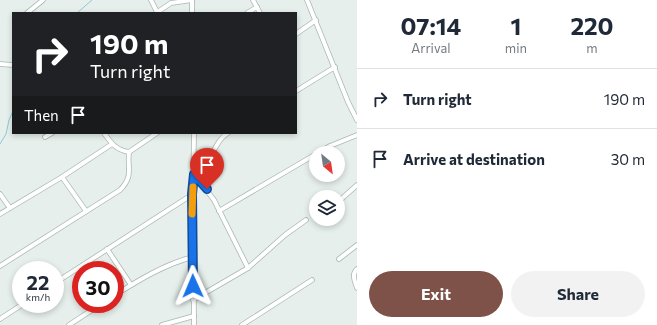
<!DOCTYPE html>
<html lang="en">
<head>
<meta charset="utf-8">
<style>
  :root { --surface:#fff; --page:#f2f2f3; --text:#1f2937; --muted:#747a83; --line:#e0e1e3; --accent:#7f5249 }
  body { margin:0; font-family:Commissioner,sans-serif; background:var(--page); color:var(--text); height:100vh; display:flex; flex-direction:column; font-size:15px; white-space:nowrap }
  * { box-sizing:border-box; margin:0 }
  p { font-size:13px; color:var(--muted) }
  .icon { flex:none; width:22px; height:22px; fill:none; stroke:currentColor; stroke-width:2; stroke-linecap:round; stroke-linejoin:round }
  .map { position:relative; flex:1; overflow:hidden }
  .details { display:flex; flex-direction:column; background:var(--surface); width:300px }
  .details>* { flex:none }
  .top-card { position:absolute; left:12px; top:12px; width:285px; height:122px; border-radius:0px; box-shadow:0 2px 6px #0003; background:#202124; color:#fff; overflow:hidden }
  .needle { width:26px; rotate:151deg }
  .fabs { position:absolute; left:309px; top:146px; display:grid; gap:8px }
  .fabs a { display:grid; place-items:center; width:36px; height:36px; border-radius:50%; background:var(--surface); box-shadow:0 2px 6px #0003; font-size:20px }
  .speed { position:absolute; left:12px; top:261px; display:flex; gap:8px; font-size:20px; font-weight:700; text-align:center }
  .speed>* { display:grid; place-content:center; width:52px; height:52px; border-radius:50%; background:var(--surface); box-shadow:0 2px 6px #0003; line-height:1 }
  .speed small { font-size:10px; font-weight:400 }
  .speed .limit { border:6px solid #d22; background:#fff; color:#111 }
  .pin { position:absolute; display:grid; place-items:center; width:34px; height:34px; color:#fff; margin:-41px -17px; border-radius:50% 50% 50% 0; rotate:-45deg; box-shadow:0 0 4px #0007 }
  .pin .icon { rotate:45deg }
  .me { position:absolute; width:44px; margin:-22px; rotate:359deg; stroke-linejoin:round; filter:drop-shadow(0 0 3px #0008) }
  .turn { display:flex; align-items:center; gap:14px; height:84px; padding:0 12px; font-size:18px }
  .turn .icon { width:52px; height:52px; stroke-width:2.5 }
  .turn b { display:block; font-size:28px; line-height:34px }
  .then { display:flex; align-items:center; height:38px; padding:0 12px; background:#0003; gap:8px; font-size:15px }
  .eta { display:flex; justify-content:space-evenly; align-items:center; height:68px; text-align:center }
  .eta b { font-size:24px; font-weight:700; line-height:28px }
  .primary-button { display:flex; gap:8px; margin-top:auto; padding:8px 12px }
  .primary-button a { flex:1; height:46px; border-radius:24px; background:var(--accent); color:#fff; font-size:16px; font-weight:700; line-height:46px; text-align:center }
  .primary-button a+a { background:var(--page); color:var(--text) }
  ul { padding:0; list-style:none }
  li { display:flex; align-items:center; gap:12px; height:60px; padding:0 12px; border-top:1px solid var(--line) }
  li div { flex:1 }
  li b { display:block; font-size:15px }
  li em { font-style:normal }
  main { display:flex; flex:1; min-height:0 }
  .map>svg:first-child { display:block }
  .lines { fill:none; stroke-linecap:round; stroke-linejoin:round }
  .stream { stroke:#8ec9d4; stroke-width:1 }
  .minor-casing { stroke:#a8b8b2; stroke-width:5.5 }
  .minor { stroke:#fff; stroke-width:4 }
  .route-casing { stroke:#114b97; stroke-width:10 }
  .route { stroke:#1a73e8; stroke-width:7 }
  .slow { stroke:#f59e0b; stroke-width:7 }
</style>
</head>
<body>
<main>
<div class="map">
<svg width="357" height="325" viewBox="0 0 357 325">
  <rect width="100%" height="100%" fill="#e6efeb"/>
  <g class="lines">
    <g class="stream">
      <path d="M77,13l15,-13"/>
      <path d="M0,144l6,-10 3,-14 4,-9"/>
    </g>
    <g class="minor-casing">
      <g id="minor">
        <path d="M151,0l6,12"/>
        <path d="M192,0v13"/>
        <path d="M253,0l7,13"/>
        <path d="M307,0l41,102 9,18"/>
        <path d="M27,13l16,-13"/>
        <path d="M156,13l15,-10 21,-3"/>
        <path d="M247,13l10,-6"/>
        <path d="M296,34l20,-14"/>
        <path d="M0,64l13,1"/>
        <path d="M296,91l39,-24"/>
        <path d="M104,133c7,10 12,17 25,19l28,-19"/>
        <path d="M45,137l7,-4"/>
        <path d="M318,153l12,-7 27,-11"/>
        <path d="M194,167c6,-4 13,-8 18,-14 6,-8 6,-14 16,-20"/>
        <path d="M194,174l20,26 34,68"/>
        <path d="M62,177l24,34"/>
        <path d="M0,194l10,14"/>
        <path d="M338,202l19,-17"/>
        <path d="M219,211l97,-57"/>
        <path d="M0,214l62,-37 50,-33"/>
        <path d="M107,249l24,36"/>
        <path d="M339,259l18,-14"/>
        <path d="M0,266l120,-76c14,-14 7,-22 9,-38"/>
        <path d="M357,269c-6,6 -2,12 0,19"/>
        <path d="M55,283l138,-89"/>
        <path d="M115,295c24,-15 50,-31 78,-38"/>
        <path d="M193,300l55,-32 37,-33 21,-15"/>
        <path d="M0,319l23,-15"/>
        <path d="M69,325l32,-21"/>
        <path d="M162,325l32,-9"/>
        <path d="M194,325l-1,-131 1,-61"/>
        <path d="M242,325l70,-45"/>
      </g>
    </g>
    <use href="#minor" class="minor"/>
  </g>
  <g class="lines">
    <g class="route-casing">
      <path id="route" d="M193,286l-1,-92 2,-20 13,15"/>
    </g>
    <use href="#route" class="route"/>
    <path class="slow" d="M192,214l1,-27"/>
  </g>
</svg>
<div class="fabs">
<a><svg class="needle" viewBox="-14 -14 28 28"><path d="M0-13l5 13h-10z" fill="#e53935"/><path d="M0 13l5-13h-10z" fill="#747a83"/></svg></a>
<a><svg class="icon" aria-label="layers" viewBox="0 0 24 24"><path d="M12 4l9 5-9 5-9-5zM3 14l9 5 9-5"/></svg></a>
</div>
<div class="speed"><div>22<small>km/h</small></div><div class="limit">30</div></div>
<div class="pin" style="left:207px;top:189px;background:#d93025"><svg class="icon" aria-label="arrive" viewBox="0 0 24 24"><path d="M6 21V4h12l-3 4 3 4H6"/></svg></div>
<svg class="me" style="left:193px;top:286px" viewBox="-20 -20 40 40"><path d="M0-17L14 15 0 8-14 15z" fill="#1a73e8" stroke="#fff" stroke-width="4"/></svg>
<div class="top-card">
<div class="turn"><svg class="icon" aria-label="right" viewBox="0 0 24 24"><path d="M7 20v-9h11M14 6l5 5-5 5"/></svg><div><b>190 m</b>Turn right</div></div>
<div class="then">Then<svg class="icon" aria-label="arrive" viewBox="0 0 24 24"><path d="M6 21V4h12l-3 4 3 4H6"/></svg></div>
</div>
</div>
<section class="details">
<div class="eta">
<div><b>07:14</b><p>Arrival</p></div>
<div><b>1</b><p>min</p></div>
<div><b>220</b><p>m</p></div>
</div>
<ul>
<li><svg class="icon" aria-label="right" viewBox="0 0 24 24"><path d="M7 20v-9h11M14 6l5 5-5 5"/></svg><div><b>Turn right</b></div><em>190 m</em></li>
<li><svg class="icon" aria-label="arrive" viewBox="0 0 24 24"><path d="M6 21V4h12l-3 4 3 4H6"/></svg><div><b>Arrive at destination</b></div><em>30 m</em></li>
</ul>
<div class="primary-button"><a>Exit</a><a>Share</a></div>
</section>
</main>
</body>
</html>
